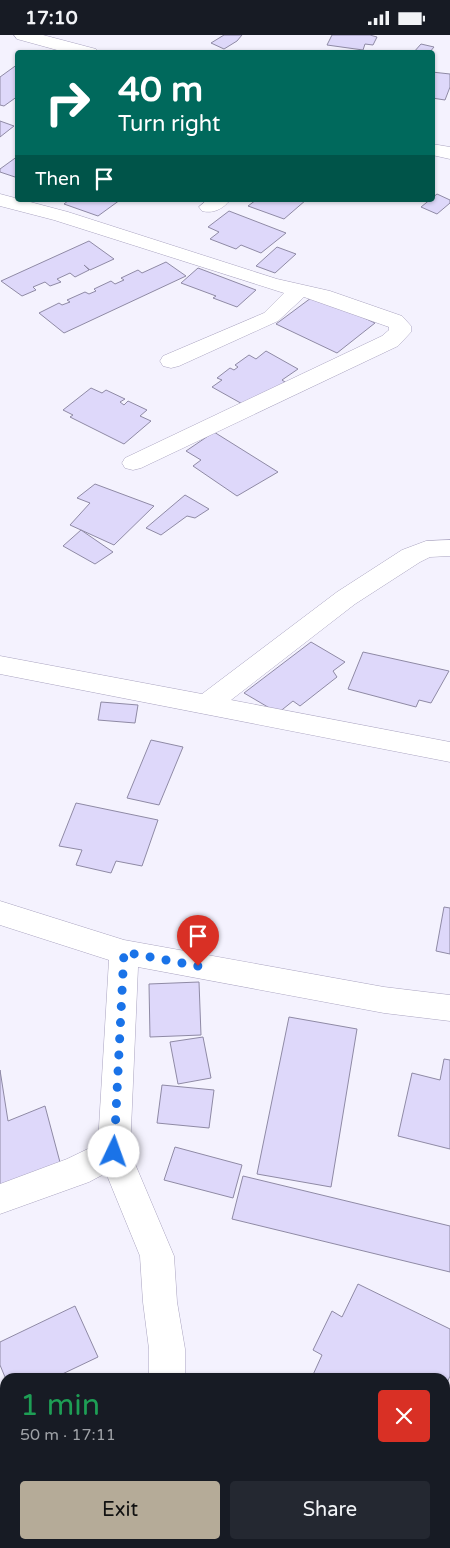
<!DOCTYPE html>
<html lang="en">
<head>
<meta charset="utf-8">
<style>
  :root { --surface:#171b24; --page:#242831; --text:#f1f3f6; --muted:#9ea1a6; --accent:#b5ab98 }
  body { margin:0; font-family:"Varela Round",sans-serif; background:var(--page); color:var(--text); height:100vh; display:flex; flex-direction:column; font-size:19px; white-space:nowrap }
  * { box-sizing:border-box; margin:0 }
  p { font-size:16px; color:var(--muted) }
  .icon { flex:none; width:28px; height:28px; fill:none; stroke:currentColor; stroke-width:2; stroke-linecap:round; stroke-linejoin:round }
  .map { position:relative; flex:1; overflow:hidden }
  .panel { position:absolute; left:0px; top:1338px; width:450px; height:176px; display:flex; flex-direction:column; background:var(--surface); border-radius:15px 15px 0 0; box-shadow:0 1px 4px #0004 }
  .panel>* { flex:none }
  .top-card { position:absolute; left:15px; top:15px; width:420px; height:152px; border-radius:5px; box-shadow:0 1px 4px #0004; background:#00695c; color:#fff; overflow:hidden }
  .pin { position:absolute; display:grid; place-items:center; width:42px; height:42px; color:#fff; margin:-51px -21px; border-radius:50% 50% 50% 0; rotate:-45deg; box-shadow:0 0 5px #0007 }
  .pin .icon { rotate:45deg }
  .me { position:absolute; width:55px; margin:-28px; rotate:3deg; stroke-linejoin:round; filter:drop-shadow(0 0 4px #0008) }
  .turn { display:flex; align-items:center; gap:18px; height:105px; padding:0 20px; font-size:22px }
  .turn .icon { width:65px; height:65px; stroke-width:2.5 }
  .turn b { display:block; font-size:35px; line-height:42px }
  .then { display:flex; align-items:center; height:48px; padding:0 20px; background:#0003; gap:10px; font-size:19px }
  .round { display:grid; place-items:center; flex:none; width:52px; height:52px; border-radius:5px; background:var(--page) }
  .headline { display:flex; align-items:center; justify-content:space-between; height:85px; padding:0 20px }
  h1 { font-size:30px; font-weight:600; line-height:38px; color:#1e9e55 }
  .action { display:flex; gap:10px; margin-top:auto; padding:10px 20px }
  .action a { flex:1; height:58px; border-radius:5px; background:var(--accent); color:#111; font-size:20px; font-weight:600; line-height:58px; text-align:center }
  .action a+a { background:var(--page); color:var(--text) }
  .status { display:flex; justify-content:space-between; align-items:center; height:35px; padding:0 25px; background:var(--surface); direction:ltr }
  .status svg { height:14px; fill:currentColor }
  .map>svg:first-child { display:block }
  .building { fill:#ded8fa; stroke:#8f8aa5 }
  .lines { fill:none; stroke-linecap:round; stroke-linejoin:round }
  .street-casing { stroke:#aaa4c0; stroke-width:1 }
  .street { fill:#fff; fill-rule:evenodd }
  .route { stroke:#1a73e8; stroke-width:9; stroke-dasharray:0 16.2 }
</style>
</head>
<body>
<div class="status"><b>17:10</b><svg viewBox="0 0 49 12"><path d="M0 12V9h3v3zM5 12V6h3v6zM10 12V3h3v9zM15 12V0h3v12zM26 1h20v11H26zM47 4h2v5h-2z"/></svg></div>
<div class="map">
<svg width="450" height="1513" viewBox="0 0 450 1513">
  <rect width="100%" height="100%" fill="#f4f2fe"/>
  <g class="building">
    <path d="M224,0h18l-5,6 -13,8 -13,-6z"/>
    <path d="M332,0h38l7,2 -4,8 -8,-1 -2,6 -36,-5z"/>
    <path d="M421,9l13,3 -5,6h-16z"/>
    <path d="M18,29v32l-14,10 -4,-1v-28z"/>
    <path d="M432,37l18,2v13l-5,13 -13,-2z"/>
    <path d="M0,86l14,5 -14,11z"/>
    <path d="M18,121v22l-18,-6v-3z"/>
    <path d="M437,159l13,6v3l-13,11 -16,-7z"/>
    <path d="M69,165h51l-22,16 -34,-12z"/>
    <path d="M256,165h50l-22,19 -36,-13z"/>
    <path d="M229,176l57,22 -25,20 -20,-8 -5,4 -26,-10 9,-7 -11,-5z"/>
    <path d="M89,206l25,18 -24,11 -6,-5 5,5 -14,7 -5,-4 -13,6 4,3 -11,4 -5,-4 -12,5 3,3 -14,6 -21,-15z"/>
    <path d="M277,212l19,7 -21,19 -19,-7z"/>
    <path d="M166,227l20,14 -122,57 -25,-20 20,-10 3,2 8,-3 -3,-2 18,-8 4,2 7,-3 -2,-2 17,-8 4,3 9,-4 -3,-2 17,-8 4,3z"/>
    <path d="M198,233l58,22 -19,17 -24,-9 3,-2 -35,-13z"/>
    <path d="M315,260l60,28 -38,30 -61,-29z"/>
    <path d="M266,316l32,18 -16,11 3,2 -39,24 -34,-19 10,-7 -5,-2 13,-10 4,2 4,-3 -3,-2 14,-10 7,4z"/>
    <path d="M91,353l11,5 4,-3 19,9 -5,3 4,3 4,-4 19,9 -7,6 11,5 -27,23 -54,-27 3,-2 -10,-5z"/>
    <path d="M214,397l64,40 -41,24 -44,-30 8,-6 -15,-9z"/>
    <path d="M95,449l59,22 -40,39 -44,-20 20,-22 -13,-5z"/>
    <path d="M185,460l24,14 -14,9 -8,-2 -26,19 -15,-7z"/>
    <path d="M81,495l32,22 -18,12 -32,-18z"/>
    <path d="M311,607l34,20 -12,9 4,6 -37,29 -7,-5 -15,12 -34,-20z"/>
    <path d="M363,617l86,19 -18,32 -12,-3 -3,7 -68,-18z"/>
    <path d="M101,667l37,3 -3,18 -37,-3z"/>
    <path d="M151,705l32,7 -24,58 -32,-7z"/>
    <path d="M76,768l82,17 -16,46 -26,-5 -5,12 -35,-8 6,-15 -23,-4z"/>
    <path d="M444,872l6,1v46l-14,-3z"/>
    <path d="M199,947l2,53 -51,2 -1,-53z"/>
    <path d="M289,982l68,12 -26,158 -74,-13z"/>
    <path d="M203,1002l8,41 -33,6 -8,-42z"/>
    <path d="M444,1024l6,1v89l-52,-13 14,-63 28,7z"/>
    <path d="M0,1035l8,51 37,-15 16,60 -61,21z"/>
    <path d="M162,1050l52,5 -5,38 -52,-5z"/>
    <path d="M175,1112l67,18 -9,33 -69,-18z"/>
    <path d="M243,1141l207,50v46l-218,-53z"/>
    <path d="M358,1249l92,45v47l-5,12v-11h-133l10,-22 -9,-5 19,-39 10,6z"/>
    <path d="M75,1271l23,51 -42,20h-51l-5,-12v-23z"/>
    <path d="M5,1407v90l-2,-5 -3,2v-84z"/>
    <path d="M445,1484l5,4v25h-65l3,-4h57z"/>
    <path d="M28,1509h48l-9,4h-37z"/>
  </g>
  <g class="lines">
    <g class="street-casing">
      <g id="street">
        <path d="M14,0h29l53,14 2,4h-30l-51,-14z"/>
        <path d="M432,109l18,3v12l-18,-4z"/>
        <path d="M0,159l68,18 209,67 53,12 72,25 9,10v6l-13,14 -257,122 -8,2 -8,-2 -3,-5 3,-5 257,-122 7,-6v-3l-85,-30 -26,24 -99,45 -8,2 -8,-2 -3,-5 3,-5 101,-43 20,-20 -230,-73 -54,-14z"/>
        <path d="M207,165h23c-7,9 -17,14 -28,11l-3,-4z"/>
        <path d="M450,505v16l-20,1 -10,5 -65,42 -124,96 219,42v20l-450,-88v-18l202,38 135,-102 65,-42 24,-9z"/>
        <path d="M0,866l124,39 260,47 66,8v26l-66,-8 -246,-46 -8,185 44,104 3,46 8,47v28h-36v-28l-6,-47 -3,-46 -34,-83 -17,9 -89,32v-30l67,-25 31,-15 11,-184 -109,-35z"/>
        <rect x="151" y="1509" width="38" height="4"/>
      </g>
    </g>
    <use href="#street" class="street"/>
  </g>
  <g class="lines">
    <path class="route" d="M114,1117l10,-200 74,14"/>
  </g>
</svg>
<div class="pin" style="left:198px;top:931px;background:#d93025"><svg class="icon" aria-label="arrive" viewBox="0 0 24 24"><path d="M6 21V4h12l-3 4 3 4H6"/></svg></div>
<svg class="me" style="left:114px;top:1117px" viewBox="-20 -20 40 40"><circle r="19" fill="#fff"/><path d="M0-13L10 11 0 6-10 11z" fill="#1a73e8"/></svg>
<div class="top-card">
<div class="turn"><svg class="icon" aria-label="right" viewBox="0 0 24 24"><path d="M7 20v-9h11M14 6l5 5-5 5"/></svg><div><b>40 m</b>Turn right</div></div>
<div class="then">Then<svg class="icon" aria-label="arrive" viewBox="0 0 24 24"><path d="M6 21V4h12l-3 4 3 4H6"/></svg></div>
</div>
<section class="panel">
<div class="headline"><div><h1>1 min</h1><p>50 m · 17:11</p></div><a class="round" style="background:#d93025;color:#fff"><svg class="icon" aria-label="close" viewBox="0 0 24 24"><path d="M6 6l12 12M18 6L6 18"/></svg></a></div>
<div class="action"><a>Exit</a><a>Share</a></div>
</section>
</div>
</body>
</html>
